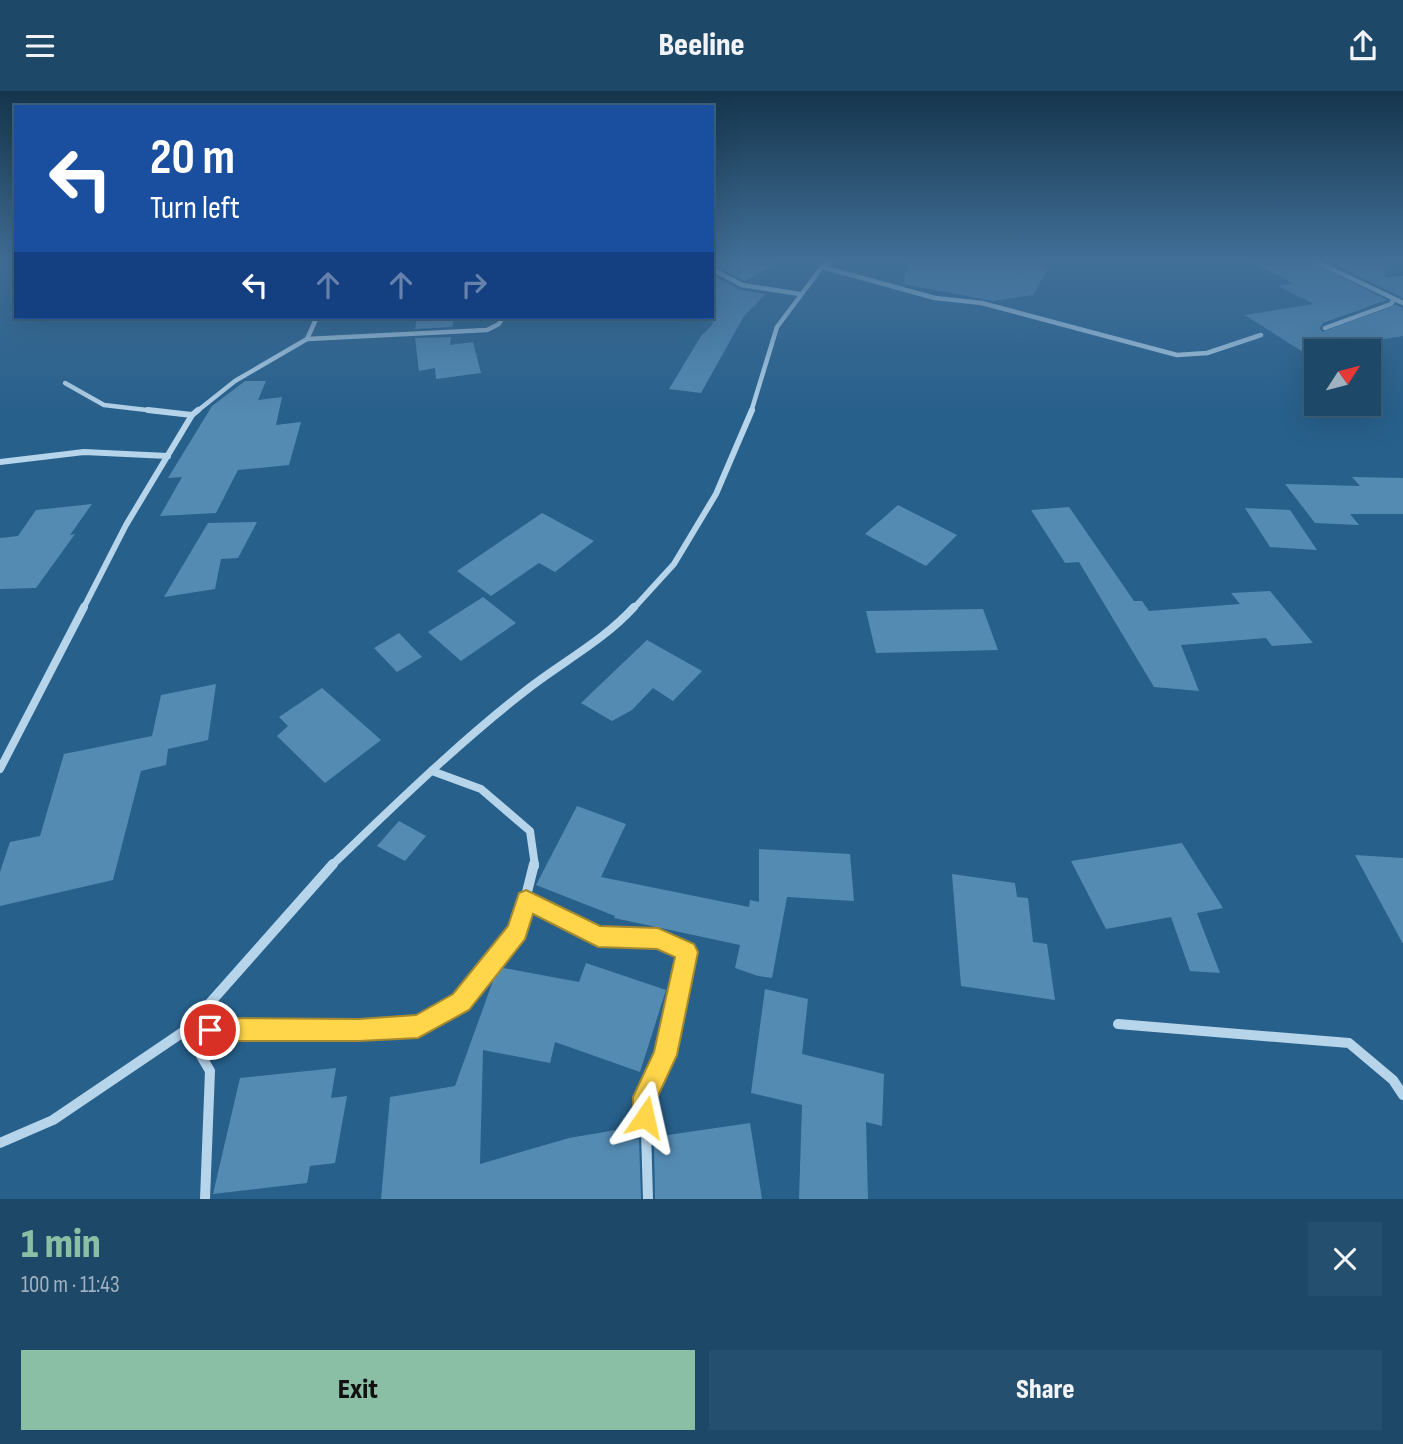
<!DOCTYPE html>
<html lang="en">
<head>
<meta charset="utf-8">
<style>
  :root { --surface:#1d4868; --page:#254f6e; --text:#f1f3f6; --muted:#a0b2c0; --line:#3b607c; --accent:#8abfa5 }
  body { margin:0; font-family:"Sofia Sans Condensed",sans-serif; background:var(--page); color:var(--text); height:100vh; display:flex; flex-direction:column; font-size:26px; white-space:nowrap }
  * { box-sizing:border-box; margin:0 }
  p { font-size:23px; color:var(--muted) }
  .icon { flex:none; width:38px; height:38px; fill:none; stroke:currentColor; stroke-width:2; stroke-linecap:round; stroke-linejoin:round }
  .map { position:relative; height:1108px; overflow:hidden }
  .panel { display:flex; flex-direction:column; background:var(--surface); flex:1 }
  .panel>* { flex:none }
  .guide { position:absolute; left:14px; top:14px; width:700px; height:214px; border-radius:0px; box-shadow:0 7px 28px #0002,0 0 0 2px var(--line); background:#1a4fa0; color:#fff; overflow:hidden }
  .needle { width:46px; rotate:54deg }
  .fabs { position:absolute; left:1304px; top:248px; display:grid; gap:14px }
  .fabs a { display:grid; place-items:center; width:77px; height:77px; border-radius:0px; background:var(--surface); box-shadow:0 7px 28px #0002,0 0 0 2px var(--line); font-size:35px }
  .pin { position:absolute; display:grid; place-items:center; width:60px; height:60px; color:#fff; margin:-30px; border:4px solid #fff; border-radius:50%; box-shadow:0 2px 7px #0007 }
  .me { position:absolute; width:77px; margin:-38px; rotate:11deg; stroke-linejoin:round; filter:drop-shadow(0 0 5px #0008) }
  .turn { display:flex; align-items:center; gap:24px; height:147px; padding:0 21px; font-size:32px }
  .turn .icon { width:91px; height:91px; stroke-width:2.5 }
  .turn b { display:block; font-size:49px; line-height:60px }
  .lanes { display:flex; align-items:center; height:66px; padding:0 21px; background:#0003; justify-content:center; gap:35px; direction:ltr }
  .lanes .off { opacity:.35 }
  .round { display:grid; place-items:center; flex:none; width:74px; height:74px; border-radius:0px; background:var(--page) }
  .overview { display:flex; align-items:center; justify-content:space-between; height:119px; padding:0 21px }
  h1 { font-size:42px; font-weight:800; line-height:52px; color:var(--accent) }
  .action { display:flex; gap:14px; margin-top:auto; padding:14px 21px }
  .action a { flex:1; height:80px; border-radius:0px; background:var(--accent); color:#111; font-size:28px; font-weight:800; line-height:80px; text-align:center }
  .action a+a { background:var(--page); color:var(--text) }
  header { display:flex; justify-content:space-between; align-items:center; height:91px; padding:0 21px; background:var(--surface); font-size:32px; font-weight:800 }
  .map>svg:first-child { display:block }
  .building { fill:#548bb3 }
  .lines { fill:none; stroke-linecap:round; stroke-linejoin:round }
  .minor-far3 { stroke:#b6d4ea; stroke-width:4.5 }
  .minor-far2 { stroke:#b6d4ea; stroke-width:6 }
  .minor-far1 { stroke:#b6d4ea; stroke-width:8 }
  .minor { stroke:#b6d4ea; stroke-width:10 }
  .route { fill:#ffd54a; stroke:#a68a30; stroke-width:2 }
</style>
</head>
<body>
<header><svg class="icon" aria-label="menu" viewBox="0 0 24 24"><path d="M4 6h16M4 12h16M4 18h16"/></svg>Beeline<svg class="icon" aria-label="share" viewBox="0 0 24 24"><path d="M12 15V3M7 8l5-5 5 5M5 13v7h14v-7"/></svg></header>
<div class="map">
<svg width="1403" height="1108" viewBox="0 0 1403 1108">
  <rect width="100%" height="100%" fill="#27608b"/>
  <g class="building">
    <path d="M712,168h72l-39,22 -33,-17z"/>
    <path d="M910,168h126l12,10 -15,26 -40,6 -90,-17z"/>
    <path d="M1244,168h62l81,41 -64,23 -3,5 2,4 74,-27 7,3v28l-100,16 -58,-37 69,-11 -36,-18 15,-3z"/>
    <path d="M1323,168h61l1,18 18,-1v22z"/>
    <path d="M712,184l29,15 25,4 -22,22 -43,77 -32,-4 32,-53 11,-11 5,-15 -5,-1z"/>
    <path d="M417,226h37l-2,10 -37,2z"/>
    <path d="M451,246l-1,8 23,-3 8,31 -45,6 -1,-11 -16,3 -4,-33z"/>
    <path d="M245,290h21l-8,19 24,-3 -6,28 25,-3 -12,43 -51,5 -22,43 -56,3 22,-39 -14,1 44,-72z"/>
    <path d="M1352,386l51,1v36h-53l9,11 -44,-2 -30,-39 75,2z"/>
    <path d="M92,413l-22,31 5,-1 -39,54 -36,1v-51l18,-2 18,-26z"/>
    <path d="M898,414l59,30 -31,31 -61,-32z"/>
    <path d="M1069,416l65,94h8l7,10 91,-7 -9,-11 39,-2 43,52 -41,3 -6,-8 -85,7 18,46 -45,-4 -75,-125 -14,1 -34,-53z"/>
    <path d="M1245,417l45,2 27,40 -47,-3z"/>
    <path d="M542,422l52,28 -39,31 -16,-9 -48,33 -34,-25z"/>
    <path d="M257,431l-19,36 -17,1 -6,30 -51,8 44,-74z"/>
    <path d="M483,506l33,26 -55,38 -33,-29z"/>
    <path d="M983,518l15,41 -122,3 -10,-42z"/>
    <path d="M399,542l23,24 -25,15 -23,-24z"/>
    <path d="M647,549l55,31 -29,30 -20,-13 -21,22 -20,11 -31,-18z"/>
    <path d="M216,593l-8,56 -40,9 -2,16 -25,6 -28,109 -113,26v-34l10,-30 30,-6 24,-82 88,-18 9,-41z"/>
    <path d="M322,597l59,52 -56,43 -48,-47 11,-10 -9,-9z"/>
    <path d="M577,715l49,18 -25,53 148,30 1,-7 9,2v-53l91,5 4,47 -67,-4 -15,81 -14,-2 -23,-8 5,-23 -126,-27 1,-2 -79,-31z"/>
    <path d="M399,730l27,15 -21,25 -28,-15z"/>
    <path d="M1182,752l41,65 -26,5 23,60 -30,-2 -19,-54 -65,12 -35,-68z"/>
    <path d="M1355,764l48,3v86z"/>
    <path d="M952,783l63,9 2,14 11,1 5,44 14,2 8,56 -94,-14z"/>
    <path d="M586,872l80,27 -26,82 -85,-30 -5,21 -67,-13 -3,114 89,-26 53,-9 1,12 16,-2 2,60h-260l9,-102 65,-11 43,-119 81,15z"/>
    <path d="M765,898l43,10 -6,55 82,20 -2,52 -16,-4 2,77h-69l3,-94 -51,-12z"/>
    <path d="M336,977l-5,30 16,-2 -12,67 -25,3 -3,17 -94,11 27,-116z"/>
    <path d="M750,1032l12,76h-107l-1,-62z"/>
  </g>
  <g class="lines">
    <g class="minor-far3">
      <path d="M1311,168l92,44"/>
      <path d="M822,176l113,31 47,5 195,52 30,-2 54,-18"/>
      <path d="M712,178l30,16 58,9"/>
      <path d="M1325,237l66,-24 3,-5"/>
      <path d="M307,248l180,-9 12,-6 4,-7"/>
      <path d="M65,292l39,22 60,7"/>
      <path d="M196,321l39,-31 72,-42 10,-22"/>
      <path d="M751,321l26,-85 45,-60 14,-8"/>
    </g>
    <g class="minor-far2">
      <path d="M148,319l44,5"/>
      <path d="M0,371l84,-10 84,4"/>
      <path d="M83,518l43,-84 66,-110 6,-5"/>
      <path d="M633,518l41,-45 42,-70 36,-84"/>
    </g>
    <g class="minor-far1">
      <path d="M0,678l84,-162"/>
      <path d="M432,680l49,18 49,42 5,35"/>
      <path d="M331,775c64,-61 128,-124 198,-178 35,-27 75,-48 105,-81"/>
    </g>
    <g class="minor">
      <path d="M526,809l72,36 60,2 29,14 -22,103 -20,42 3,102"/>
      <path d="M1118,933l231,19 44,37 10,15"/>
      <path d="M186,939l232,-3 43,-25 56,-70 17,-68"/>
      <path d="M186,939l24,41 -5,128"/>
      <path d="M0,1052l53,-23 133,-90 147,-166"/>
    </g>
  </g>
  <linearGradient id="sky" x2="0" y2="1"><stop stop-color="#15354c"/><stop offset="0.52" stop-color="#416f98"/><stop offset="1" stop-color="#416f98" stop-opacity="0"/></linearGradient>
  <rect width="1403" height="324" fill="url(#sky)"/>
  <path class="route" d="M526,799l74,36 58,2 36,16 4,8 -21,103 -20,43v19l-4,8 -8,4 -9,-4 -3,-8v-20l21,-45 21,-95 -18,-8 -59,-2 -65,-33 -8,25 -56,71 -51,28 -59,3h-149l-8,-3 -3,-8 3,-8 8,-4 149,1 57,-4 37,-21 55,-68 11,-33z"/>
</svg>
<div class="fabs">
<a><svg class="needle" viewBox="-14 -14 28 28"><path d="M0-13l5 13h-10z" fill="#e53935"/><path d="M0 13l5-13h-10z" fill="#a0b2c0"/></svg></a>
</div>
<div class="pin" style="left:210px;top:939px;background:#d93025"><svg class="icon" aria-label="arrive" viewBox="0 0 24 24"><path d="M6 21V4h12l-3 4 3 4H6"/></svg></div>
<svg class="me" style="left:645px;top:1026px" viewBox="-20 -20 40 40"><path d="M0-17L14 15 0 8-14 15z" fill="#ffd54a" stroke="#fff" stroke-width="4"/></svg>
<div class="guide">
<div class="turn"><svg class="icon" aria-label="left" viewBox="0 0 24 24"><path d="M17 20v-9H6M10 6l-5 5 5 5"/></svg><div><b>20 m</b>Turn left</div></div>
<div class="lanes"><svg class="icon" aria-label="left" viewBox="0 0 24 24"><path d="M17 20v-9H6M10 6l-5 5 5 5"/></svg><svg class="icon off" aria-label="ahead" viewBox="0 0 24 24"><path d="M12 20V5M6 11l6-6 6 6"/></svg><svg class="icon off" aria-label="ahead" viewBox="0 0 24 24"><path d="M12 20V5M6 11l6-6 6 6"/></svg><svg class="icon off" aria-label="right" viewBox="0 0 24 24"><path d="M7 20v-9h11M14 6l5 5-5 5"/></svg></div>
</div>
</div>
<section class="panel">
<div class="overview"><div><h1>1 min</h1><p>100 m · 11:43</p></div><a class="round"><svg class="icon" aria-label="close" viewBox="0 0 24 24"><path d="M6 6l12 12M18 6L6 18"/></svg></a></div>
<div class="action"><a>Exit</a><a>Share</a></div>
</section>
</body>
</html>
